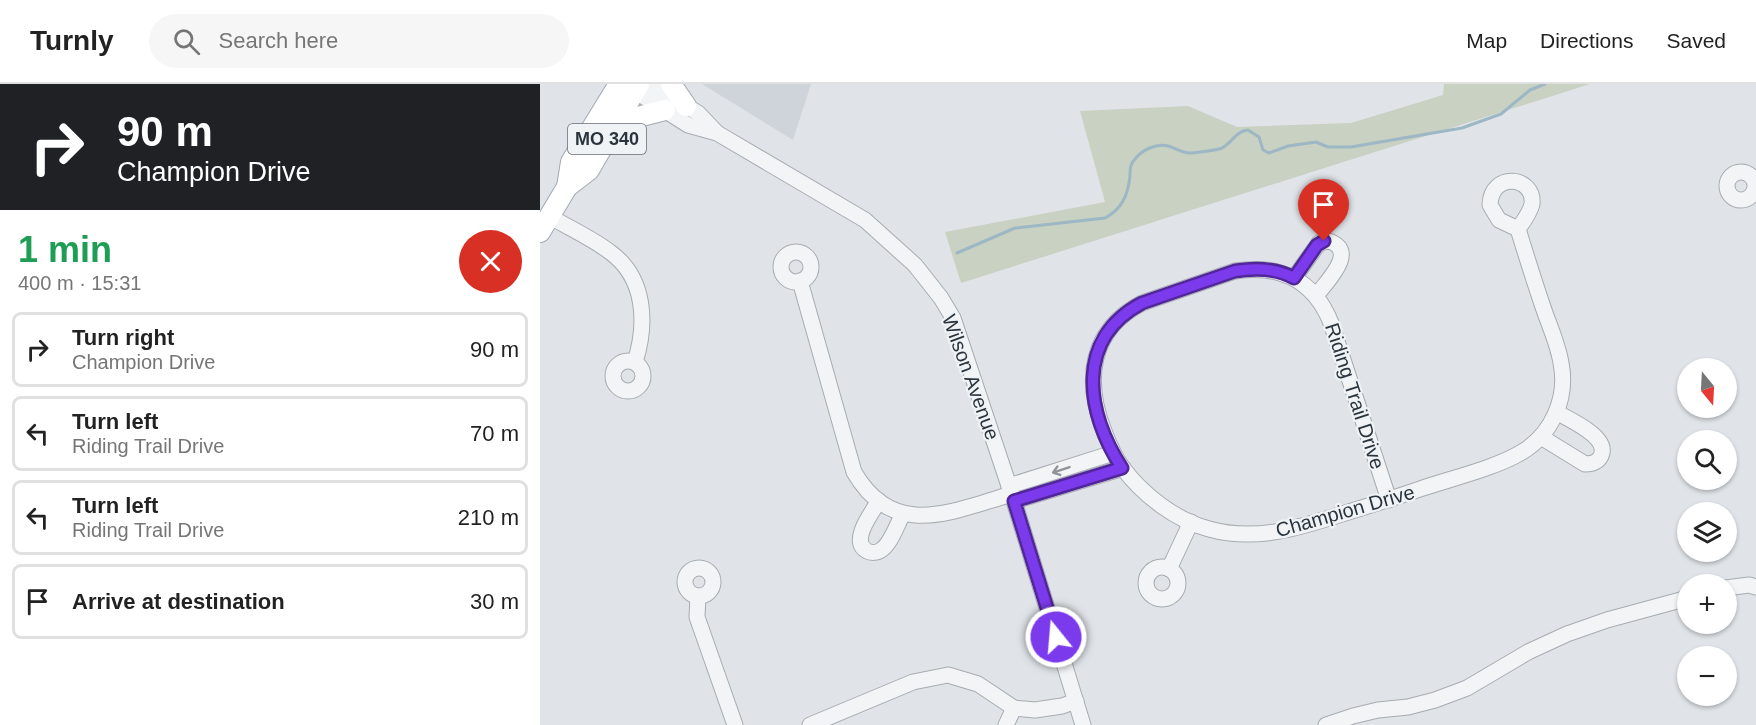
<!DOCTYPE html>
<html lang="en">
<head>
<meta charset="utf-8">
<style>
  :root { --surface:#fff; --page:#f6f6f6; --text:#222; --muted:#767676; --line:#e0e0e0 }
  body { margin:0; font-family:Helvetica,sans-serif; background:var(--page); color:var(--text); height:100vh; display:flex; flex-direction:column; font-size:22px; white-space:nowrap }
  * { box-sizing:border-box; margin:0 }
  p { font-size:20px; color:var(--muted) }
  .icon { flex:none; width:33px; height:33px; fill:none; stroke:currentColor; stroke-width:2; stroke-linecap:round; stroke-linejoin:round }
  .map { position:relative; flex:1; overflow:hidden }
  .side { display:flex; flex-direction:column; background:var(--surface); width:540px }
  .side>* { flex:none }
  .banner { background:#202124; color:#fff; overflow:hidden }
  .needle { width:39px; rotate:162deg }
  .tools { position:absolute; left:1137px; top:274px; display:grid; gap:12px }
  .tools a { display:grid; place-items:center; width:60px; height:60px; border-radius:50%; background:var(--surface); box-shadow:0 2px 4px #0004; font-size:30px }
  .pin { position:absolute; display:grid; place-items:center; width:51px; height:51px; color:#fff; margin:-62px -26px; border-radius:50% 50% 50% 0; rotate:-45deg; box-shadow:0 0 6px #0007 }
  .pin .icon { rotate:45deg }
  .me { position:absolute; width:66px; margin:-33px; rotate:343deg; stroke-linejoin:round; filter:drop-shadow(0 0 4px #0008) }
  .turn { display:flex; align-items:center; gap:21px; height:126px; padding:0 18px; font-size:27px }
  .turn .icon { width:78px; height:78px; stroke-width:2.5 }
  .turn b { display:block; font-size:42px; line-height:51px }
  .round { display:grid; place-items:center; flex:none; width:63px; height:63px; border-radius:32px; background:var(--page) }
  .overview { display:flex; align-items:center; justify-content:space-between; height:102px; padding:0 18px }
  h1 { font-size:36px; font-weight:800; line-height:45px; color:#1e9e55 }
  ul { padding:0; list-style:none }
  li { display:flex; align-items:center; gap:18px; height:75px; margin:0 12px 9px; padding:0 6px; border:3px solid var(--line); border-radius:9px }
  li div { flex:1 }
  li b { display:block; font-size:22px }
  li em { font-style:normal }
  header { display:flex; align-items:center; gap:36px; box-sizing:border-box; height:84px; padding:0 30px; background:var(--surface); border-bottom:2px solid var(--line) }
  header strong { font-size:28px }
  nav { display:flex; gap:33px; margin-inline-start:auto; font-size:21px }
  .search { width:420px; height:54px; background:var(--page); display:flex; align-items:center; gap:15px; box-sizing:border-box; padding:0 21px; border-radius:33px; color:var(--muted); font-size:22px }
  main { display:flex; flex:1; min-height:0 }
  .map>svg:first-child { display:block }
  .built { fill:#ced4d9 }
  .green { fill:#c8d1c2 }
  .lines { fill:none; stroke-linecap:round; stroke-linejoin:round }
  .stream { stroke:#9db7c5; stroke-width:3 }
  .minor-casing { stroke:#a6acb2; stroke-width:17 }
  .major-casing { stroke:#a0aab2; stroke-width:22 }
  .minor { stroke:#f2f4f6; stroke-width:15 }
  .major { stroke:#fff; stroke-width:20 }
  .oneway { stroke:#8e949a }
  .route-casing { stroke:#51269a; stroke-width:15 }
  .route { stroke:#7c3aed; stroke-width:10 }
  .labels { text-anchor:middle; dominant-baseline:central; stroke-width:4.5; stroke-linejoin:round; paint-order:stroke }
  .shield { fill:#eff3f5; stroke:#656d75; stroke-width:1.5 }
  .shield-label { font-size:18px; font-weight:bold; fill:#2a343e }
  .street-label { font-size:20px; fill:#2a343e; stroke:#eff3f5 }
</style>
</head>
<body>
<header>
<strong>Turnly</strong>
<div class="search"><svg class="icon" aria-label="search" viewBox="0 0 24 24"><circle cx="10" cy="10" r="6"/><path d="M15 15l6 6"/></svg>Search here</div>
<nav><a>Map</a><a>Directions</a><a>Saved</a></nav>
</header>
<main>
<section class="side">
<div class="banner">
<div class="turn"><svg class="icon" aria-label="right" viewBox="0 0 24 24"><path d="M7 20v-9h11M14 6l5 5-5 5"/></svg><div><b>90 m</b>Champion Drive</div></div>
</div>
<div class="overview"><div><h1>1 min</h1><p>400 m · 15:31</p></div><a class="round" style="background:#d93025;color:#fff"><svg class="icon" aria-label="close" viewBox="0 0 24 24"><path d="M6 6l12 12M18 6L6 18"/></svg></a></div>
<ul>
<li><svg class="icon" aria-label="right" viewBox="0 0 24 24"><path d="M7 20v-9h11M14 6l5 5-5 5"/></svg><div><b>Turn right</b><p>Champion Drive</p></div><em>90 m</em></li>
<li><svg class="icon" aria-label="left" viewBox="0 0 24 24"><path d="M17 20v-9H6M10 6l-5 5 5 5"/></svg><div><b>Turn left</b><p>Riding Trail Drive</p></div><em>70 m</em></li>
<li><svg class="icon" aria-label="left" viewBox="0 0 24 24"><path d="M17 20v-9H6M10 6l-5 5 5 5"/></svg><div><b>Turn left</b><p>Riding Trail Drive</p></div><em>210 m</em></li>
<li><svg class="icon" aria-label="arrive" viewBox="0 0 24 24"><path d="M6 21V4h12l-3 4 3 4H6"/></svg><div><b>Arrive at destination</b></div><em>30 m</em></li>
</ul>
</section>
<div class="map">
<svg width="1216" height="641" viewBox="0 0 1216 641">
  <rect width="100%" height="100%" fill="#e0e4e8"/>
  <path class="built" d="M162,0h109l-18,56z"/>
  <path class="green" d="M904,0h146l-629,199 -16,-51 160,-30 -25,-91 108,-5 49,21 114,-4 92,-28z"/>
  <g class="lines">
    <path class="stream" d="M417,169l58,-25 90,-10c17,-9 23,-23 25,-42 0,-7 0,-12 5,-17 7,-9 21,-16 33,-13 7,2 14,7 22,7 4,0 29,-3 32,-5 10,-5 14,-17 26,-18l11,7 4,13 6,3 19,-7 28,-4 12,5h23l111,-19 39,-14 29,-24 15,-6"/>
    <g class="minor-casing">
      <g id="minor">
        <path d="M110,0l48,29 19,20"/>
        <path d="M87,2l61,39 29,8 148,87 50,45 26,33 12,20 61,183 69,224"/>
        <circle cx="1201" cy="102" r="14"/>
        <path d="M9,132c20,12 43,22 61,36 36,26 37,72 25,110"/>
        <circle cx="256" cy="183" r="15"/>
        <path d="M754,194l25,-35 10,-2c30,10 -3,41 -13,55"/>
        <path d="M260,197l54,191c40,69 98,39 158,22"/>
        <circle cx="88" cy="292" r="15"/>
        <path d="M1001,353l44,27c7,0 13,-2 16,-8 9,-19 -31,-36 -45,-44"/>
        <path d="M469,402l104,-33"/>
        <path d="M849,416l-58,-177c-17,-43 -50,-59 -96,-52l-93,32c-52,27 -58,77 -38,128 5,13 10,25 18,36 21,28 53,53 87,62 46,13 90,-1 133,-15 26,-8 52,-16 78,-25 29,-10 76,-21 102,-37 30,-18 46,-54 39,-89 -3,-19 -12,-38 -18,-56 -9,-26 -17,-52 -25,-78l-19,-9 -9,-15c1,-34 45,-29 42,-1 -2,9 -9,18 -14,25"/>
        <path d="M339,417c-7,11 -30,41 -12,50 4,2 10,2 14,-1 10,-6 16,-26 22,-36"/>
        <path d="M474,417l109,-33"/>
        <circle cx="622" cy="499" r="16"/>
        <circle cx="159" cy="498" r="14"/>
        <path d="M629,485l22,-47"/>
        <path d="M1186,504l23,-3 7,2"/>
        <path d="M158,512l-1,21 38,108"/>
        <path d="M270,641l103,-43 35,-7 30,9 36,24 21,2 27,-4 14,-5"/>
        <path d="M466,641l8,-17"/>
        <path d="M786,641l27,-9 25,-6 30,-3 27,-7 32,-12 61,-36 39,-18 40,-14 81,-22"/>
      </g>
    </g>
    <g class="major-casing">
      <g id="major">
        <path d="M131,0l15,22"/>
        <path d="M73,47l17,-12 35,-9"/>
        <path d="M27,103l4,-25 48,-78"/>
        <path d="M0,148l27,-45 22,-17 50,-86"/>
      </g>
    </g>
    <use href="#minor" class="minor"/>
    <use href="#major" class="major"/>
  </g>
  <defs><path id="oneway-shaft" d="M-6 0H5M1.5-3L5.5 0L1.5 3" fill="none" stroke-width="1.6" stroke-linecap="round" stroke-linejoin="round" transform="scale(1.5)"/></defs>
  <use class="oneway" href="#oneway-shaft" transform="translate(521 386) rotate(162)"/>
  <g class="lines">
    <g class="route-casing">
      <path id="route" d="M516,553l-42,-136 108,-33c-36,-55 -48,-129 20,-165l93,-32c19,-3 41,-3 59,7l23,-33 7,-4"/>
    </g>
    <use href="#route" class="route"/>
  </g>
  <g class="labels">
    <rect class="shield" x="28" y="40" width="78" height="30" rx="4.5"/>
    <g class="shield-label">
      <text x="67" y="55">MO 340</text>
    </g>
    <g class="street-label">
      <text transform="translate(431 293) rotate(70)">Wilson Avenue</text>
      <text transform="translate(815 312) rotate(72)">Riding Trail Drive</text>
      <text transform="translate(805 427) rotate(-16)">Champion Drive</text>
    </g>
  </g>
</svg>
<div class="tools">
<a><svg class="needle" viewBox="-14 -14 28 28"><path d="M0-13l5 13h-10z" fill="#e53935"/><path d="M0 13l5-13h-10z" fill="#767676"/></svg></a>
<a><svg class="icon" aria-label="search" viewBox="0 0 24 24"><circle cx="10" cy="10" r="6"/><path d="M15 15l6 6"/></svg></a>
<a><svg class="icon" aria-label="layers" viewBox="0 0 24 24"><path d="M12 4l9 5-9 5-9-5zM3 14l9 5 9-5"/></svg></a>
<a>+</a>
<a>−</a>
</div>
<div class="pin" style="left:784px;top:157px;background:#d93025"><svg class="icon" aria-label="arrive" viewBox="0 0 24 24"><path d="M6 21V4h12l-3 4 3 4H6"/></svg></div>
<svg class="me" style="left:516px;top:553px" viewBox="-20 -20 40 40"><circle r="17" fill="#7c3aed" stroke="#fff" stroke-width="3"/><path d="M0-11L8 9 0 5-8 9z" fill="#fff"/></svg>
</div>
</main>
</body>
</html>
